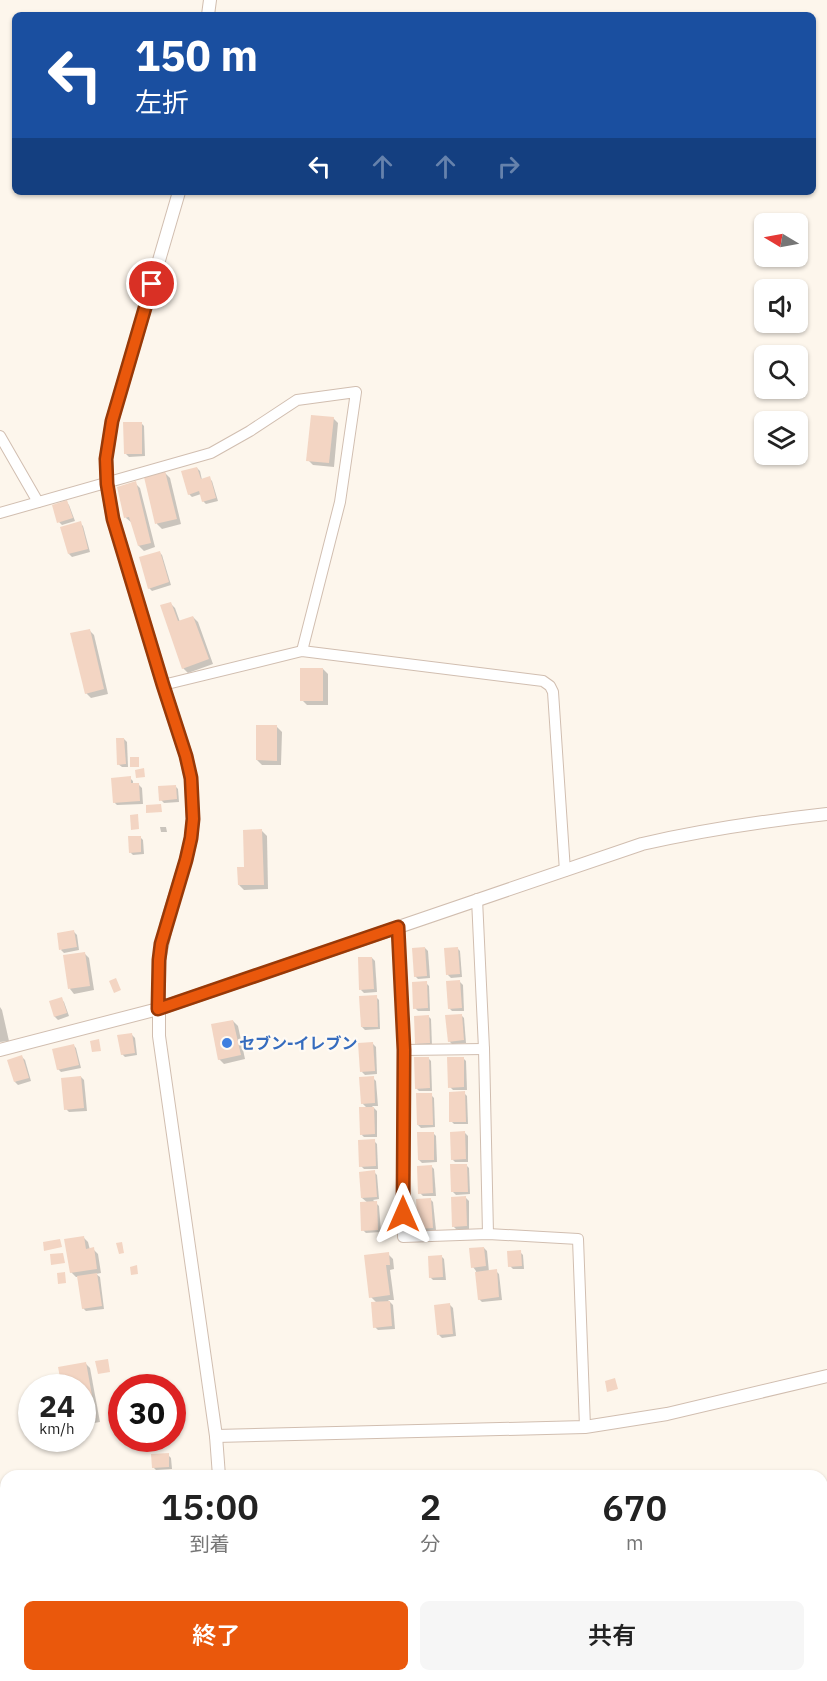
<!DOCTYPE html>
<html lang="ja">
<head>
<meta charset="utf-8">
<style>
  :root { --surface:#fff; --page:#f6f6f6; --text:#222; --muted:#767676; --accent:#ea580c }
  body { margin:0; font-family:"IBM Plex Sans","Noto Sans JP",sans-serif; background:var(--page); color:var(--text); height:100vh; display:flex; flex-direction:column; font-size:22px; white-space:nowrap }
  * { box-sizing:border-box; margin:0 }
  p { font-size:20px; color:var(--muted) }
  .icon { flex:none; width:33px; height:33px; fill:none; stroke:currentColor; stroke-width:2; stroke-linecap:round; stroke-linejoin:round }
  .map { position:relative; flex:1; overflow:hidden }
  .sheet { position:absolute; left:0px; top:1470px; width:828px; height:212px; display:flex; flex-direction:column; background:var(--surface); border-radius:18px 18px 0 0; box-shadow:0 2px 4px #0004 }
  .sheet>* { flex:none }
  .guide { position:absolute; left:12px; top:12px; width:804px; height:183px; border-radius:9px; box-shadow:0 2px 4px #0004; background:#1a4fa0; color:#fff; overflow:hidden }
  .needle { width:39px; rotate:280deg }
  .buttons { position:absolute; left:754px; top:213px; display:grid; gap:12px }
  .buttons a { display:grid; place-items:center; width:54px; height:54px; border-radius:9px; background:var(--surface); box-shadow:0 2px 4px #0004; font-size:30px }
  .speed { position:absolute; left:18px; top:1374px; display:flex; gap:12px; font-size:30px; font-weight:700; text-align:center }
  .speed>* { display:grid; place-content:center; width:78px; height:78px; border-radius:50%; background:var(--surface); box-shadow:0 2px 4px #0004; line-height:1 }
  .speed small { font-size:15px; font-weight:400 }
  .speed .limit { border:9px solid #d22; background:#fff; color:#111 }
  .pin { position:absolute; display:grid; place-items:center; width:51px; height:51px; color:#fff; margin:-26px; border:3px solid #fff; border-radius:50%; box-shadow:0 2px 6px #0007 }
  .me { position:absolute; width:66px; margin:-33px; rotate:0deg; stroke-linejoin:round; filter:drop-shadow(0 0 4px #0008) }
  .turn { display:flex; align-items:center; gap:21px; height:126px; padding:0 24px; font-size:27px }
  .turn .icon { width:78px; height:78px; stroke-width:2.5 }
  .turn b { display:block; font-size:42px; line-height:51px }
  .lanes { display:flex; align-items:center; height:57px; padding:0 24px; background:#0003; justify-content:center; gap:30px; direction:ltr }
  .lanes .off { opacity:.35 }
  .eta { display:flex; justify-content:space-evenly; align-items:center; height:102px; text-align:center }
  .eta b { font-size:36px; font-weight:600; line-height:42px }
  .primary-button { display:flex; gap:12px; margin-top:auto; padding:12px 24px }
  .primary-button a { flex:1; height:69px; border-radius:9px; background:var(--accent); color:#fff; font-size:24px; font-weight:600; line-height:69px; text-align:center }
  .primary-button a+a { background:var(--page); color:var(--text) }
  .map>svg:first-child { display:block }
  .shadow { fill:#0003 }
  .building { fill:#f3d5c3 }
  .lines { fill:none; stroke-linecap:round; stroke-linejoin:round }
  .minor-casing { stroke:#d1beb0; stroke-width:12 }
  .tertiary-casing { stroke:#d1beb0; stroke-width:14 }
  .minor { stroke:#fff; stroke-width:10 }
  .tertiary { stroke:#fff; stroke-width:12 }
  .route-casing { stroke:#983908; stroke-width:15 }
  .route { stroke:#ea580c; stroke-width:10 }
  .shop-dot { fill:#3f7fe0; stroke:#fffaf3; stroke-width:2 }
  .labels { text-anchor:middle; dominant-baseline:central; stroke-width:4.5; stroke-linejoin:round; paint-order:stroke }
  .shop-label { font-size:16px; font-weight:bold; fill:#366cbe; stroke:#fffaf3; text-anchor:start }
</style>
</head>
<body>
<div class="map">
<svg width="827" height="1681" viewBox="0 0 827 1681">
  <rect width="100%" height="100%" fill="#fdf6ec"/>
  <g class="shadow">
    <path d="M333,418l5,5 -4,44 -21,-2 -5,-5z"/>
    <path d="M141,423l3,3 1,30 -16,1 -3,-3z"/>
    <path d="M197,468l3,3 2,9 7,-2 3,3 6,20 -12,3 -3,-3 -2,-7 -9,3 -3,-3z"/>
    <path d="M165,473l5,5 11,46 -19,5 -5,-5 -12,-46z"/>
    <path d="M135,483l5,5 15,59 -11,4 -5,-5 -7,-24h-1l-5,-4z"/>
    <path d="M66,502l3,3 6,16 -13,4 -3,-3z"/>
    <path d="M80,523l3,3 7,26 -18,5 -3,-3z"/>
    <path d="M159,552l3,3 9,30 -19,6 -3,-3z"/>
    <path d="M170,603l5,5 5,14 13,-5 5,5 15,42 -25,9 -5,-5z"/>
    <path d="M89,630l5,5 14,59 -17,4 -5,-5z"/>
    <path d="M323,669l5,5v31h-21l-5,-5z"/>
    <path d="M277,727l5,5 -1,33h-19l-5,-5z"/>
    <path d="M124,739l3,3 1,25h-6l-4,-3z"/>
    <path d="M130,778l3,3v4h6l3,3 1,16 -26,1 -3,-3z"/>
    <path d="M175,786l3,3 1,13 -15,1 -3,-3z"/>
    <path d="M160,827h6l1,5h-6z"/>
    <path d="M262,831l5,5 1,53 -24,1 -5,-5z"/>
    <path d="M140,837l3,3 1,14 -11,1 -3,-3z"/>
    <path d="M74,932l3,3 2,15 -15,3 -3,-3z"/>
    <path d="M425,948l3,3 2,27 -12,1 -3,-3z"/>
    <path d="M457,948l3,3 2,26 -11,1 -3,-3z"/>
    <path d="M84,953l5,5 5,32 -20,4 -4,-5z"/>
    <path d="M372,958l3,3 2,31 -13,1 -3,-3z"/>
    <path d="M460,982l3,3 1,26h-12l-3,-3z"/>
    <path d="M426,983l3,3 1,25h-12l-3,-3z"/>
    <path d="M376,997l3,3 1,29 -15,1 -3,-3z"/>
    <path d="M61,999l3,3 5,14 -11,4 -3,-3 -4,-15z"/>
    <path d="M0,1007l2,3 7,31 -9,1z"/>
    <path d="M461,1015l3,3 2,25 -14,1 -3,-3z"/>
    <path d="M428,1016l3,3 1,27h-13l-3,-3z"/>
    <path d="M233,1021l5,5 7,33 -21,5 -5,-5z"/>
    <path d="M132,1035l3,3 2,17 -12,2 -3,-3z"/>
    <path d="M373,1044l3,3 1,27 -12,1 -3,-3z"/>
    <path d="M73,1045l3,3 5,20 -20,4 -3,-3z"/>
    <path d="M22,1057l3,3 6,21 -13,4 -3,-3z"/>
    <path d="M428,1058l3,3 1,30h-13l-3,-3z"/>
    <path d="M463,1058l3,3 1,29h-14l-3,-3z"/>
    <path d="M81,1077l3,3 3,31 -18,1 -3,-3z"/>
    <path d="M373,1078l3,3 2,25h-6l5,5v26h-13l-3,-3 6,-26 -5,-5z"/>
    <path d="M464,1093l3,3 1,28h-14l-3,-3z"/>
    <path d="M431,1095l3,3 1,29 -14,1 -3,-3z"/>
    <path d="M433,1133l3,3 1,26 -15,1 -3,-3z"/>
    <path d="M465,1133l3,3v26h-13l-3,-3z"/>
    <path d="M374,1141l3,3 1,25h-14l-3,-3z"/>
    <path d="M466,1165l3,3 1,26 -14,1 -3,-3z"/>
    <path d="M431,1166l3,3 2,27h-13l-3,-3z"/>
    <path d="M374,1172l3,3 2,24 -6,1 6,6 2,26 -15,1 -3,-3 5,-27 -6,-5z"/>
    <path d="M466,1198l3,3v28h-13l-3,-3z"/>
    <path d="M430,1199l3,3 3,28 -13,1 -3,-3z"/>
    <path d="M84,1238l4,4 2,8 3,-1 5,5 3,19 -5,1 4,3 4,32 -18,2 -3,-3 -5,-31h-2l-5,-5z"/>
    <path d="M484,1248l3,3 2,21 7,-1 3,3 3,26 -20,2 -3,-3 -3,-28 -3,-4z"/>
    <path d="M520,1252l3,3 1,14h-11l-3,-3z"/>
    <path d="M388,1254l5,5 1,10 -4,1 4,30h-6l5,5 2,24 -17,1 -3,-3 2,-24 -6,-6z"/>
    <path d="M441,1256l3,3 2,21h-13l-3,-3z"/>
    <path d="M450,1305l3,3 3,28 -14,2 -3,-3z"/>
    <path d="M85,1363l5,5 10,54 -18,3v-37z"/>
    <path d="M168,1455l3,3 1,11 -16,1 -3,-3z"/>
  </g>
  <g class="building">
    <path d="M311,415l23,2 -5,46 -23,-2z"/>
    <path d="M123,422h19v32h-18z"/>
    <path d="M197,467l4,12 9,-3 6,22 -14,4 -3,-11 -11,4 -7,-24z"/>
    <path d="M165,471l12,48 -22,5 -11,-47z"/>
    <path d="M136,481l15,62 -13,3 -9,-29 -5,1 -7,-31z"/>
    <path d="M67,500l6,18 -16,5 -5,-18z"/>
    <path d="M81,521l7,28 -20,5 -8,-27z"/>
    <path d="M160,551l9,31 -21,7 -9,-32z"/>
    <path d="M171,602l7,19 15,-5 16,43 -27,10 -22,-64z"/>
    <path d="M90,629l14,60 -19,5 -15,-61z"/>
    <rect x="300" y="668" width="23" height="33"/>
    <path d="M256,725h21v36l-21,-1z"/>
    <path d="M116,738h8l2,26 -9,1z"/>
    <rect x="130" y="757" width="9" height="10"/>
    <path d="M144,768l1,9 -9,1 -1,-8z"/>
    <path d="M131,776v7h8l1,18 -27,2 -2,-25z"/>
    <path d="M176,785l1,14 -18,2 -1,-15z"/>
    <path d="M161,804l1,8 -16,1v-8z"/>
    <path d="M138,814l1,15 -8,1 -1,-15z"/>
    <path d="M262,829l2,56h-26l-1,-18h7l-1,-37z"/>
    <path d="M128,836h13v16l-12,1z"/>
    <path d="M74,930l3,17 -18,3 -2,-17z"/>
    <path d="M425,947l2,29 -13,1 -2,-29z"/>
    <path d="M458,947l2,27 -14,1 -2,-27z"/>
    <path d="M85,952l5,34 -22,3 -5,-34z"/>
    <path d="M358,957h14l2,32 -15,1z"/>
    <path d="M116,978l5,12 -7,3 -5,-12z"/>
    <path d="M460,980l2,28 -14,1 -2,-28z"/>
    <path d="M427,981l1,27 -15,1 -1,-27z"/>
    <path d="M377,995l1,32h-17l-2,-31z"/>
    <path d="M62,997l5,16 -13,4 -5,-16z"/>
    <path d="M462,1014l2,26 -16,2 -3,-27z"/>
    <path d="M429,1015l1,28 -15,1 -1,-28z"/>
    <path d="M233,1020l8,35 -23,5 -7,-36z"/>
    <path d="M132,1033l3,20 -14,2 -4,-20z"/>
    <path d="M99,1039l2,12 -9,1 -2,-11z"/>
    <path d="M373,1042l2,29 -15,1 -2,-29z"/>
    <path d="M74,1044l5,21 -22,5 -5,-21z"/>
    <path d="M22,1055l7,23 -15,4 -7,-22z"/>
    <path d="M414,1057h15l1,31 -15,1z"/>
    <path d="M447,1057h17v30l-16,1z"/>
    <path d="M81,1076l3,32 -20,2 -3,-32z"/>
    <path d="M374,1076l1,27 -14,1 -2,-27z"/>
    <path d="M465,1091l1,31h-17v-30z"/>
    <path d="M416,1093h16l1,32h-16z"/>
    <path d="M359,1107h15l1,27 -15,1z"/>
    <path d="M465,1131l1,28 -15,1 -1,-28z"/>
    <path d="M417,1132h17v28h-16z"/>
    <path d="M375,1139l1,27 -17,1 -1,-27z"/>
    <path d="M450,1164h17l1,28h-17z"/>
    <path d="M432,1165l1,28 -15,1 -1,-28z"/>
    <path d="M375,1170l2,27 -16,1 -2,-26z"/>
    <path d="M466,1196l1,30 -15,1 -1,-30z"/>
    <path d="M431,1198l2,30 -15,1 -2,-30z"/>
    <path d="M377,1201l1,29 -17,1 -1,-29z"/>
    <path d="M84,1236l2,13 8,-2 3,22 -27,4 -6,-34z"/>
    <path d="M60,1239l2,8 -18,4 -1,-9z"/>
    <path d="M122,1242l2,11 -5,1 -3,-11z"/>
    <path d="M484,1247l2,19 -15,2 -2,-20z"/>
    <path d="M521,1250l1,16 -14,1 -1,-16z"/>
    <path d="M389,1252l1,13h-4l4,30 -21,3 -5,-43z"/>
    <path d="M63,1253l2,10 -14,2 -1,-11z"/>
    <path d="M442,1255l1,22 -14,1 -1,-22z"/>
    <path d="M137,1265l1,9 -7,1 -1,-8z"/>
    <path d="M497,1269l2,28 -21,3 -3,-28z"/>
    <path d="M65,1272l1,11 -8,1 -1,-11z"/>
    <path d="M97,1273l5,33 -20,3 -5,-33z"/>
    <path d="M390,1301l2,25 -19,2 -2,-26z"/>
    <path d="M450,1303l3,31 -16,1 -3,-30z"/>
    <path d="M108,1359l2,13 -12,2 -3,-13z"/>
    <path d="M86,1362l10,56 -14,2v-32h-20l-4,-21z"/>
    <path d="M615,1378l3,11 -11,3 -2,-11z"/>
    <path d="M169,1453v14l-17,1 -1,-14z"/>
  </g>
  <g class="lines">
    <g class="minor-casing">
      <g id="minor">
        <path d="M0,436l38,66"/>
        <path d="M0,513l211,-60 39,-22 47,-31 59,-8 -16,110 -38,149"/>
        <path d="M163,685l139,-34 241,30 7,5 3,6 12,179"/>
        <path d="M477,899l7,150 4,185"/>
        <path d="M398,927l6,123 -1,187 85,-3 90,5 7,188"/>
        <path d="M404,1050l80,-1"/>
        <path d="M0,1632l6,-1"/>
        <path d="M0,1674l1,7"/>
      </g>
    </g>
    <g class="tertiary-casing">
      <g id="tertiary">
        <path d="M208,15l2,-15"/>
        <path d="M179,192l-67,229 -6,38 1,25 6,35 50,166 23,71 5,23 2,40 -2,19 -5,22 -19,62 -8,38v76l57,400 3,40"/>
        <path d="M0,1050l158,-41 484,-165c61,-14 122,-23 185,-30"/>
        <path d="M216,1436l369,-9 82,-13 160,-38"/>
        <path d="M231,1676v5"/>
      </g>
    </g>
    <use href="#minor" class="minor"/>
    <use href="#tertiary" class="tertiary"/>
  </g>
  <g class="lines">
    <g class="route-casing">
      <path id="route" d="M152,284l-40,137 -6,38 1,25 6,35 50,166 23,71 5,22 2,41 -2,19 -5,22 -25,84 -2,16 -1,49 240,-82 6,123 -1,164"/>
    </g>
    <use href="#route" class="route"/>
  </g>
  <circle class="shop-dot" cx="227" cy="1043" r="6"/>
  <g class="labels">
    <g class="shop-label">
      <text x="239" y="1043">セブン-イレブン</text>
    </g>
  </g>
</svg>
<div class="buttons">
<a><svg class="needle" viewBox="-14 -14 28 28"><path d="M0-13l5 13h-10z" fill="#e53935"/><path d="M0 13l5-13h-10z" fill="#767676"/></svg></a>
<a><svg class="icon" aria-label="sound" viewBox="0 0 24 24"><path d="M4 9h4l5-4v14l-5-4H4zM17 9q2 3 0 6"/></svg></a>
<a><svg class="icon" aria-label="search" viewBox="0 0 24 24"><circle cx="10" cy="10" r="6"/><path d="M15 15l6 6"/></svg></a>
<a><svg class="icon" aria-label="layers" viewBox="0 0 24 24"><path d="M12 4l9 5-9 5-9-5zM3 14l9 5 9-5"/></svg></a>
</div>
<div class="speed"><div>24<small>km/h</small></div><div class="limit">30</div></div>
<div class="pin" style="left:152px;top:284px;background:#d93025"><svg class="icon" aria-label="arrive" viewBox="0 0 24 24"><path d="M6 21V4h12l-3 4 3 4H6"/></svg></div>
<svg class="me" style="left:403px;top:1214px" viewBox="-20 -20 40 40"><path d="M0-17L14 15 0 8-14 15z" fill="#ea580c" stroke="#fff" stroke-width="4"/></svg>
<div class="guide">
<div class="turn"><svg class="icon" aria-label="left" viewBox="0 0 24 24"><path d="M17 20v-9H6M10 6l-5 5 5 5"/></svg><div><b>150 m</b>左折</div></div>
<div class="lanes"><svg class="icon" aria-label="left" viewBox="0 0 24 24"><path d="M17 20v-9H6M10 6l-5 5 5 5"/></svg><svg class="icon off" aria-label="ahead" viewBox="0 0 24 24"><path d="M12 20V5M6 11l6-6 6 6"/></svg><svg class="icon off" aria-label="ahead" viewBox="0 0 24 24"><path d="M12 20V5M6 11l6-6 6 6"/></svg><svg class="icon off" aria-label="right" viewBox="0 0 24 24"><path d="M7 20v-9h11M14 6l5 5-5 5"/></svg></div>
</div>
<section class="sheet">
<div class="eta">
<div><b>15:00</b><p>到着</p></div>
<div><b>2</b><p>分</p></div>
<div><b>670</b><p>m</p></div>
</div>
<div class="primary-button"><a>終了</a><a>共有</a></div>
</section>
</div>
</body>
</html>
